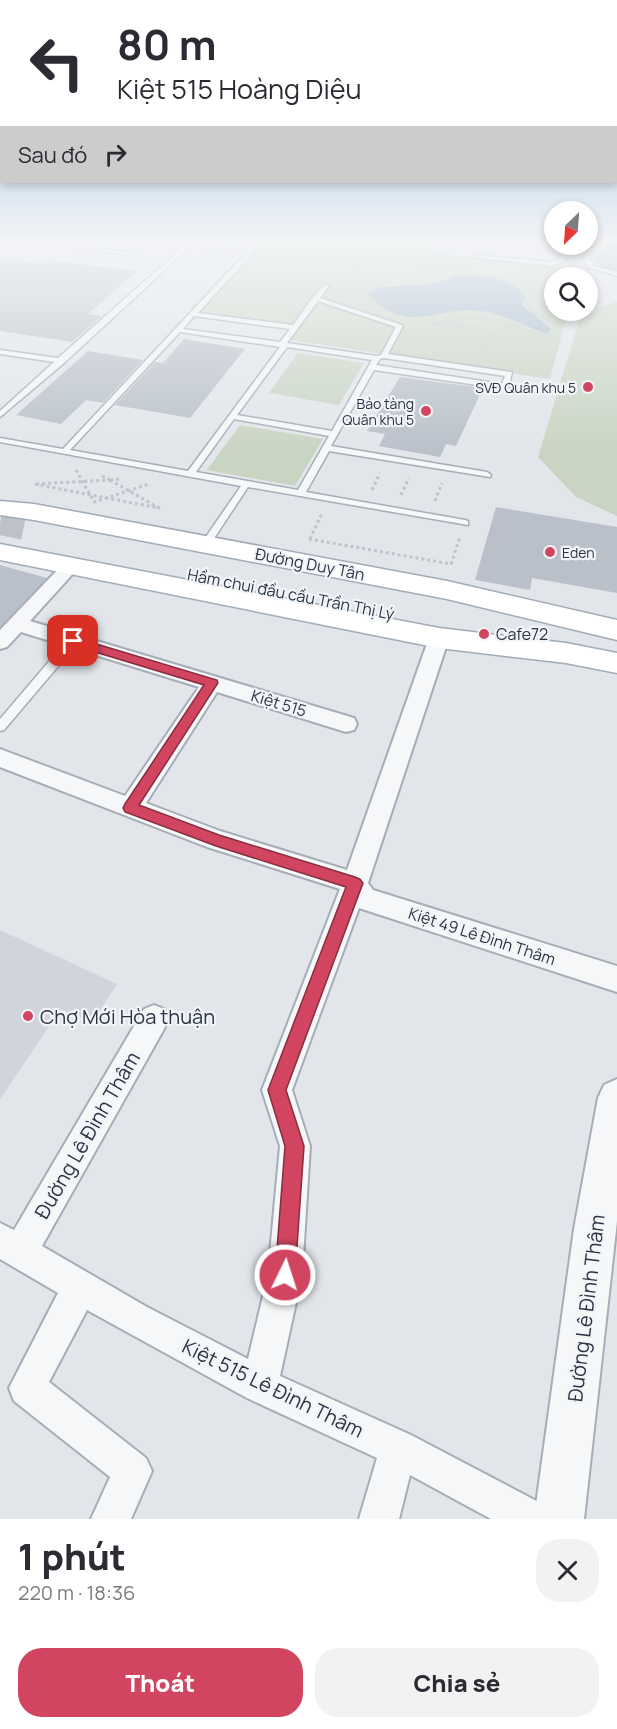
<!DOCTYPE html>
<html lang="vi">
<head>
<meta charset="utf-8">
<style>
  :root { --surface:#fff; --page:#f2f2f3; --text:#2b2b33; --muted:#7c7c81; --accent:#d24560 }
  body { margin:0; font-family:Manrope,sans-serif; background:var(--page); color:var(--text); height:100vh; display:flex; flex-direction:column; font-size:22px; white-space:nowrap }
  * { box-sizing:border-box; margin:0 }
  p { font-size:20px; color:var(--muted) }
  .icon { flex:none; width:33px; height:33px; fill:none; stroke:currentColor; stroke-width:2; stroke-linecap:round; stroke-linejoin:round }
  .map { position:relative; height:1519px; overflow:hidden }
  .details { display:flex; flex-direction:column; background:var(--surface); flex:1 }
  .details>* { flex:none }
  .hud { position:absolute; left:0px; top:0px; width:618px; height:183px; box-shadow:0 3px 9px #0003; background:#fff; color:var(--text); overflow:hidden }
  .needle { width:39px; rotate:205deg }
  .buttons { position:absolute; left:544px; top:201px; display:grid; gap:12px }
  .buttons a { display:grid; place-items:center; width:54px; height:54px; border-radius:50%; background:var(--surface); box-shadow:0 3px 9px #0003; font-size:30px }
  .pin { position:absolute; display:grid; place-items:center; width:51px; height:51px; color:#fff; margin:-26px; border-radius:12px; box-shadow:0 3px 9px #0006 }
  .me { position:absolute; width:66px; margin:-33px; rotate:4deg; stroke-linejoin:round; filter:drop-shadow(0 0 4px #0008) }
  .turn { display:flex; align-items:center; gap:21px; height:126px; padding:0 18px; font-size:27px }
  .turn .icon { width:78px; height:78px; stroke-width:2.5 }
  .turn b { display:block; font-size:42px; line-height:51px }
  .then { display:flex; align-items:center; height:57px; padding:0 18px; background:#0003; gap:12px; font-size:22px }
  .round { display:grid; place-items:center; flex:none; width:63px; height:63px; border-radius:24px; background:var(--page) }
  .summary { display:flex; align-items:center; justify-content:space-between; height:102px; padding:0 18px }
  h1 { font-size:36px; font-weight:800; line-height:45px }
  .primary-button { display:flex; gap:12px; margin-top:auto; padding:12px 18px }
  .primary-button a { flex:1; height:69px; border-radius:24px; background:var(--accent); color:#fff; font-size:24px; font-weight:800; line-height:69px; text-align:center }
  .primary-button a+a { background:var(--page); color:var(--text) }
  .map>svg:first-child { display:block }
  .built { fill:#d0d5dd }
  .green { fill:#c9d5c3 }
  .water { fill:#9db5cc }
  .building { fill:#b9c0c9 }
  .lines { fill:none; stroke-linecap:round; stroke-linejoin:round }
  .primary-tunnel { stroke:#bdc2ca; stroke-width:24; stroke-dasharray:24 12; stroke-linecap:butt }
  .service-casing { stroke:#a7adb6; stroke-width:3 }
  .minor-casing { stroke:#a7adb6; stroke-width:4 }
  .tertiary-casing { stroke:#a7adb6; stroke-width:4 }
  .primary-casing { stroke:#a1abb7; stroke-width:3 }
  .path-far1 { stroke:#c0c4ca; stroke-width:2; stroke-dasharray:2 2; stroke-linecap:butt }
  .path { stroke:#c0c4ca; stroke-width:3; stroke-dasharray:3 3; stroke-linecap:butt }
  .service { fill:#f5f7f9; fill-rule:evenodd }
  .minor { fill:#f5f7f9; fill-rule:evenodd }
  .tertiary { fill:#f5f7f9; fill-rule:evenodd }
  .primary { fill:#fff; fill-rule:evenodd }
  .route { fill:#d24560; stroke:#882d3e; stroke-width:1.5 }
  .poi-dot { fill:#d24560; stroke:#f2f5f8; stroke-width:2 }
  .labels { text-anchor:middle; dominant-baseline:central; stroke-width:4.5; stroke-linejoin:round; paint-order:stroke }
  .far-poi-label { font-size:14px; fill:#2a3444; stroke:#f2f5f8; text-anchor:end }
  .street-label { font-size:16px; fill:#2a3444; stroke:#f2f5f8 }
  .poi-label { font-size:16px; fill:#2a3444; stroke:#f2f5f8; text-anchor:start }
  .near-poi-label { font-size:20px; fill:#2a3444; stroke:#f2f5f8; text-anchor:start }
  .near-street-label { font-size:20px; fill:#2a3444; stroke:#f2f5f8 }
</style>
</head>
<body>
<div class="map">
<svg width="617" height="1519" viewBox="0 0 617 1519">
  <rect width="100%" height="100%" fill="#e2e6eb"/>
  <path class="built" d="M0,930l117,54 -25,39 -31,-14 -61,90z"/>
  <g class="green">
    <path d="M255,242h170l3,10 143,17 -1,8 -15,1v32l13,1 -18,68 -259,-39 9,-13 -111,-17z"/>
    <path d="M617,301v215l-41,-19 -38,-40 42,-140z"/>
    <path d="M298,353l66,10 -25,42 -70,-12z"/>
    <path d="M240,425l83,14 -28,47 -88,-16z"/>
  </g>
  <g class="water">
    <path d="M610,242h7v28l-12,-2 -10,-5 -1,-5z"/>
    <path d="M456,275c22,-1 56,2 69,22l-3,8 28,23 -2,6c-22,-7 -44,-20 -66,-23 -47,-7 -70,27 -114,-16l7,-7c27,-4 57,2 81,-13z"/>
  </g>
  <g class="building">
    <path d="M0,258l43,6 5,-4 89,11 -49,43 14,2 -30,26 -72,-11z"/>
    <path d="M184,339l61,10 -55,69 -75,-13 40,-43 8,1z"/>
    <path d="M88,351l55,9 -40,43 -17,-3 -25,24 -45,-9z"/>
    <path d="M400,377l83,11 -27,58 -10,-2 -6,13 -61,-11 6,-12 -18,-3z"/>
    <path d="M496,507l121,20v66l-85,-15 -2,12 -55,-10z"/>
    <path d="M0,565l47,13 -47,49z"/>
  </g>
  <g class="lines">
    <path class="primary-tunnel" d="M0,523l25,5"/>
    <g class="service-casing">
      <g id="service">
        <path d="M40,242h13l86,12 -3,2z"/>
        <path d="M189,242l61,7 7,-7h6l-65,71 95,12 20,-28 13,-13 3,2 -9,12 82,27 1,1 -15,28 124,18 -3,15 -4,2 -131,-19 -43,76 156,26 4,3 -1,2 -161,-26 -23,41 159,28 3,1v4l-220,-38 -39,59 -3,1 -5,-3 40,-58 -241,-44v-4l63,11 184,-197 -56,-6 -127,117 -64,54v-6l54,-49 -54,-8v-4l58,8zM318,301l78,26 -15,28 -4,1 -90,-13zM194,316l96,13 -10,13 -97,-13zM180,332l100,15 -92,124 -118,-21zM287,347l85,13 -40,71 -95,-16zM384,358l121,18 -3,8 -126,-19 4,-6zM234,419l95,17 -31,54 -102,-18z"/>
        <path d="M596,242h6l-13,16 4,8 24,6v4l-30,-9 -4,-9z"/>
        <path d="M568,244h6l-11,18 -11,4 -80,-9 3,-2 77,7 7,-2z"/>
        <path d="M73,637l5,4 -1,3 -73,86 -4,1v-12l69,-81z"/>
      </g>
    </g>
    <g class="minor-casing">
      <path id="minor" d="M70,561l6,2 3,4 -49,54 324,97 3,6 -3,6 -8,2 -129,-40 -71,111 74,28 127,39 82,-232 3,-5 7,-2 7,2 3,5 -81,245 5,7 244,76v26l-258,-84 -67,182 18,56 -8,129 -22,101 131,59 133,70 6,14h-59l-81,-44 -11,44h-40l18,-61 -130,-60 -160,-88 -38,72 97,76 6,13 -21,48h-40l19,-42 -96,-76 -5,-13 49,-95 -58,-34v-36l14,7 130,-221 10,-4 10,4 4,10 -4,10 -122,217 105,61 101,52 20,-84 12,-129 -18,-56 78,-201 -133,-42 -207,-80v-18l125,47 74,-109 -178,-55 -14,15 -7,2v-19l64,-67z"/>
    </g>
    <g class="tertiary-casing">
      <path id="tertiary" d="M617,1079v142l-33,298h-50l40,-290 24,-131 6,-13z"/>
    </g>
    <g class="primary-casing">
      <g id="primary">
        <path d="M0,501l34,3 413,77 170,39v20l-170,-41 -413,-79 -34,-5z"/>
        <path d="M0,544l439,84 127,15 51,10v20l-51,-10 -127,-15 -439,-88z"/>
      </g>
    </g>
    <g class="path-far1">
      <path d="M358,253l2,30h17"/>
      <path d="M339,283h21"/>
      <path d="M367,299l-3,-5c33,-24 68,-24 107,-22"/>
      <path d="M434,324l53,5 5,4"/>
      <path d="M415,325l61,-7 26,3 45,16 11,-5 -1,-4 -31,-23 4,-10 -21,-13 -24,-8"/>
      <path d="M485,354l7,-21 46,-17"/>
    </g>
    <g class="path">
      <path d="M76,470l18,32 55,-18"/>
      <path d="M102,476l8,4"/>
      <path d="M110,480l49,28 -125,-24z"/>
      <path d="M110,480l10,-1"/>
      <path d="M372,490l8,-17"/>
      <path d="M401,495l8,-17"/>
      <path d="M435,501l7,-18"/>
      <path d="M309,539l142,25 9,-27"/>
      <path d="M310,539l12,-26"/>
    </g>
    <use href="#service" class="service"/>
    <use href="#minor" class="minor"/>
    <use href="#tertiary" class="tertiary"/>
    <use href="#primary" class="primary"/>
  </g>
  <linearGradient id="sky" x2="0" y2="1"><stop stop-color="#8ab4dd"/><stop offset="0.53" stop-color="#f2f4f6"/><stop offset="1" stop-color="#f2f4f6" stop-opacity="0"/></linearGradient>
  <rect width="617" height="454" fill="url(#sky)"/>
  <path class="route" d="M73,637l144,43 1,3 -79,122 80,30 136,42 5,2 3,4 -77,207 18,56 -9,129 -3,7 -7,3 -7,-3 -3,-7 10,-129 -17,-56 78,-203 -130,-41 -91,-34 -2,-4 2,-4 79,-119 -135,-41 -2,-3z"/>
  <g class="poi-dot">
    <circle cx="588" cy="387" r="6"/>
    <circle cx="426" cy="411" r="6"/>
    <circle cx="550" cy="552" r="6"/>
    <circle cx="484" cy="634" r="6"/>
    <circle cx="28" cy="1016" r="6"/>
  </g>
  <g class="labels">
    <g class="far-poi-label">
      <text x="576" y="387">SVĐ Quân khu 5</text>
      <text x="414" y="403">Bảo tàng<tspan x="414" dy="16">Quân khu 5</tspan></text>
      <text x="562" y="552" text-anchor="start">Eden</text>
    </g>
    <g class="street-label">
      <text transform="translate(310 564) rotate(11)">Đường Duy Tân</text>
      <text transform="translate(291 594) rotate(11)">Hầm chui đầu cầu Trần Thị Lý</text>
      <text transform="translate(279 703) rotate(17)">Kiệt 515</text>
      <text transform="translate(482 936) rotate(18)">Kiệt 49 Lê Đình Thâm</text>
    </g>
    <g class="poi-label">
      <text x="496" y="634">Cafe72</text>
    </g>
    <g class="near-poi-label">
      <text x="40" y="1016">Chợ Mới Hòa thuận</text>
    </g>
    <g class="near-street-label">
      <text transform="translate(87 1135) rotate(-60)">Đường Lê Đình Thâm</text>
      <text transform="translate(586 1308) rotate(-83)">Đường Lê Đình Thâm</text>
      <text transform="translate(273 1388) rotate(26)">Kiệt 515 Lê Đình Thâm</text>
    </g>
  </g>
</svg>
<div class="buttons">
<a><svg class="needle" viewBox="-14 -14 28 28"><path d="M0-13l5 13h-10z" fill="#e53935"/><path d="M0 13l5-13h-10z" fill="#7c7c81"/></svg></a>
<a><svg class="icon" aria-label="search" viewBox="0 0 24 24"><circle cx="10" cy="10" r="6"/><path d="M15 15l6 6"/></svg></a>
</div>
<div class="pin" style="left:73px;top:641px;background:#d93025"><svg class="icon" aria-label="arrive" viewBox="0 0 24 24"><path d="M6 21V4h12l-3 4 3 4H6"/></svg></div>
<svg class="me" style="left:285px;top:1275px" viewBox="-20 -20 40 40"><circle r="17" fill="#d24560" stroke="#fff" stroke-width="3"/><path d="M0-11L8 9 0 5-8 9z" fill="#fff"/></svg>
<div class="hud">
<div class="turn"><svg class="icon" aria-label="left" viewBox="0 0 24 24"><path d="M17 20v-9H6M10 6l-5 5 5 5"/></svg><div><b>80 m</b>Kiệt 515 Hoàng Diệu</div></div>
<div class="then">Sau đó<svg class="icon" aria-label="right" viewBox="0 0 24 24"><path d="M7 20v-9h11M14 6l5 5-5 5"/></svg></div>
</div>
</div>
<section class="details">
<div class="summary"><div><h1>1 phút</h1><p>220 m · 18:36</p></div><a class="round"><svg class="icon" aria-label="close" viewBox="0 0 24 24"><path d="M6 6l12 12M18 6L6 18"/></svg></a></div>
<div class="primary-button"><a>Thoát</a><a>Chia sẻ</a></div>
</section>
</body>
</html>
